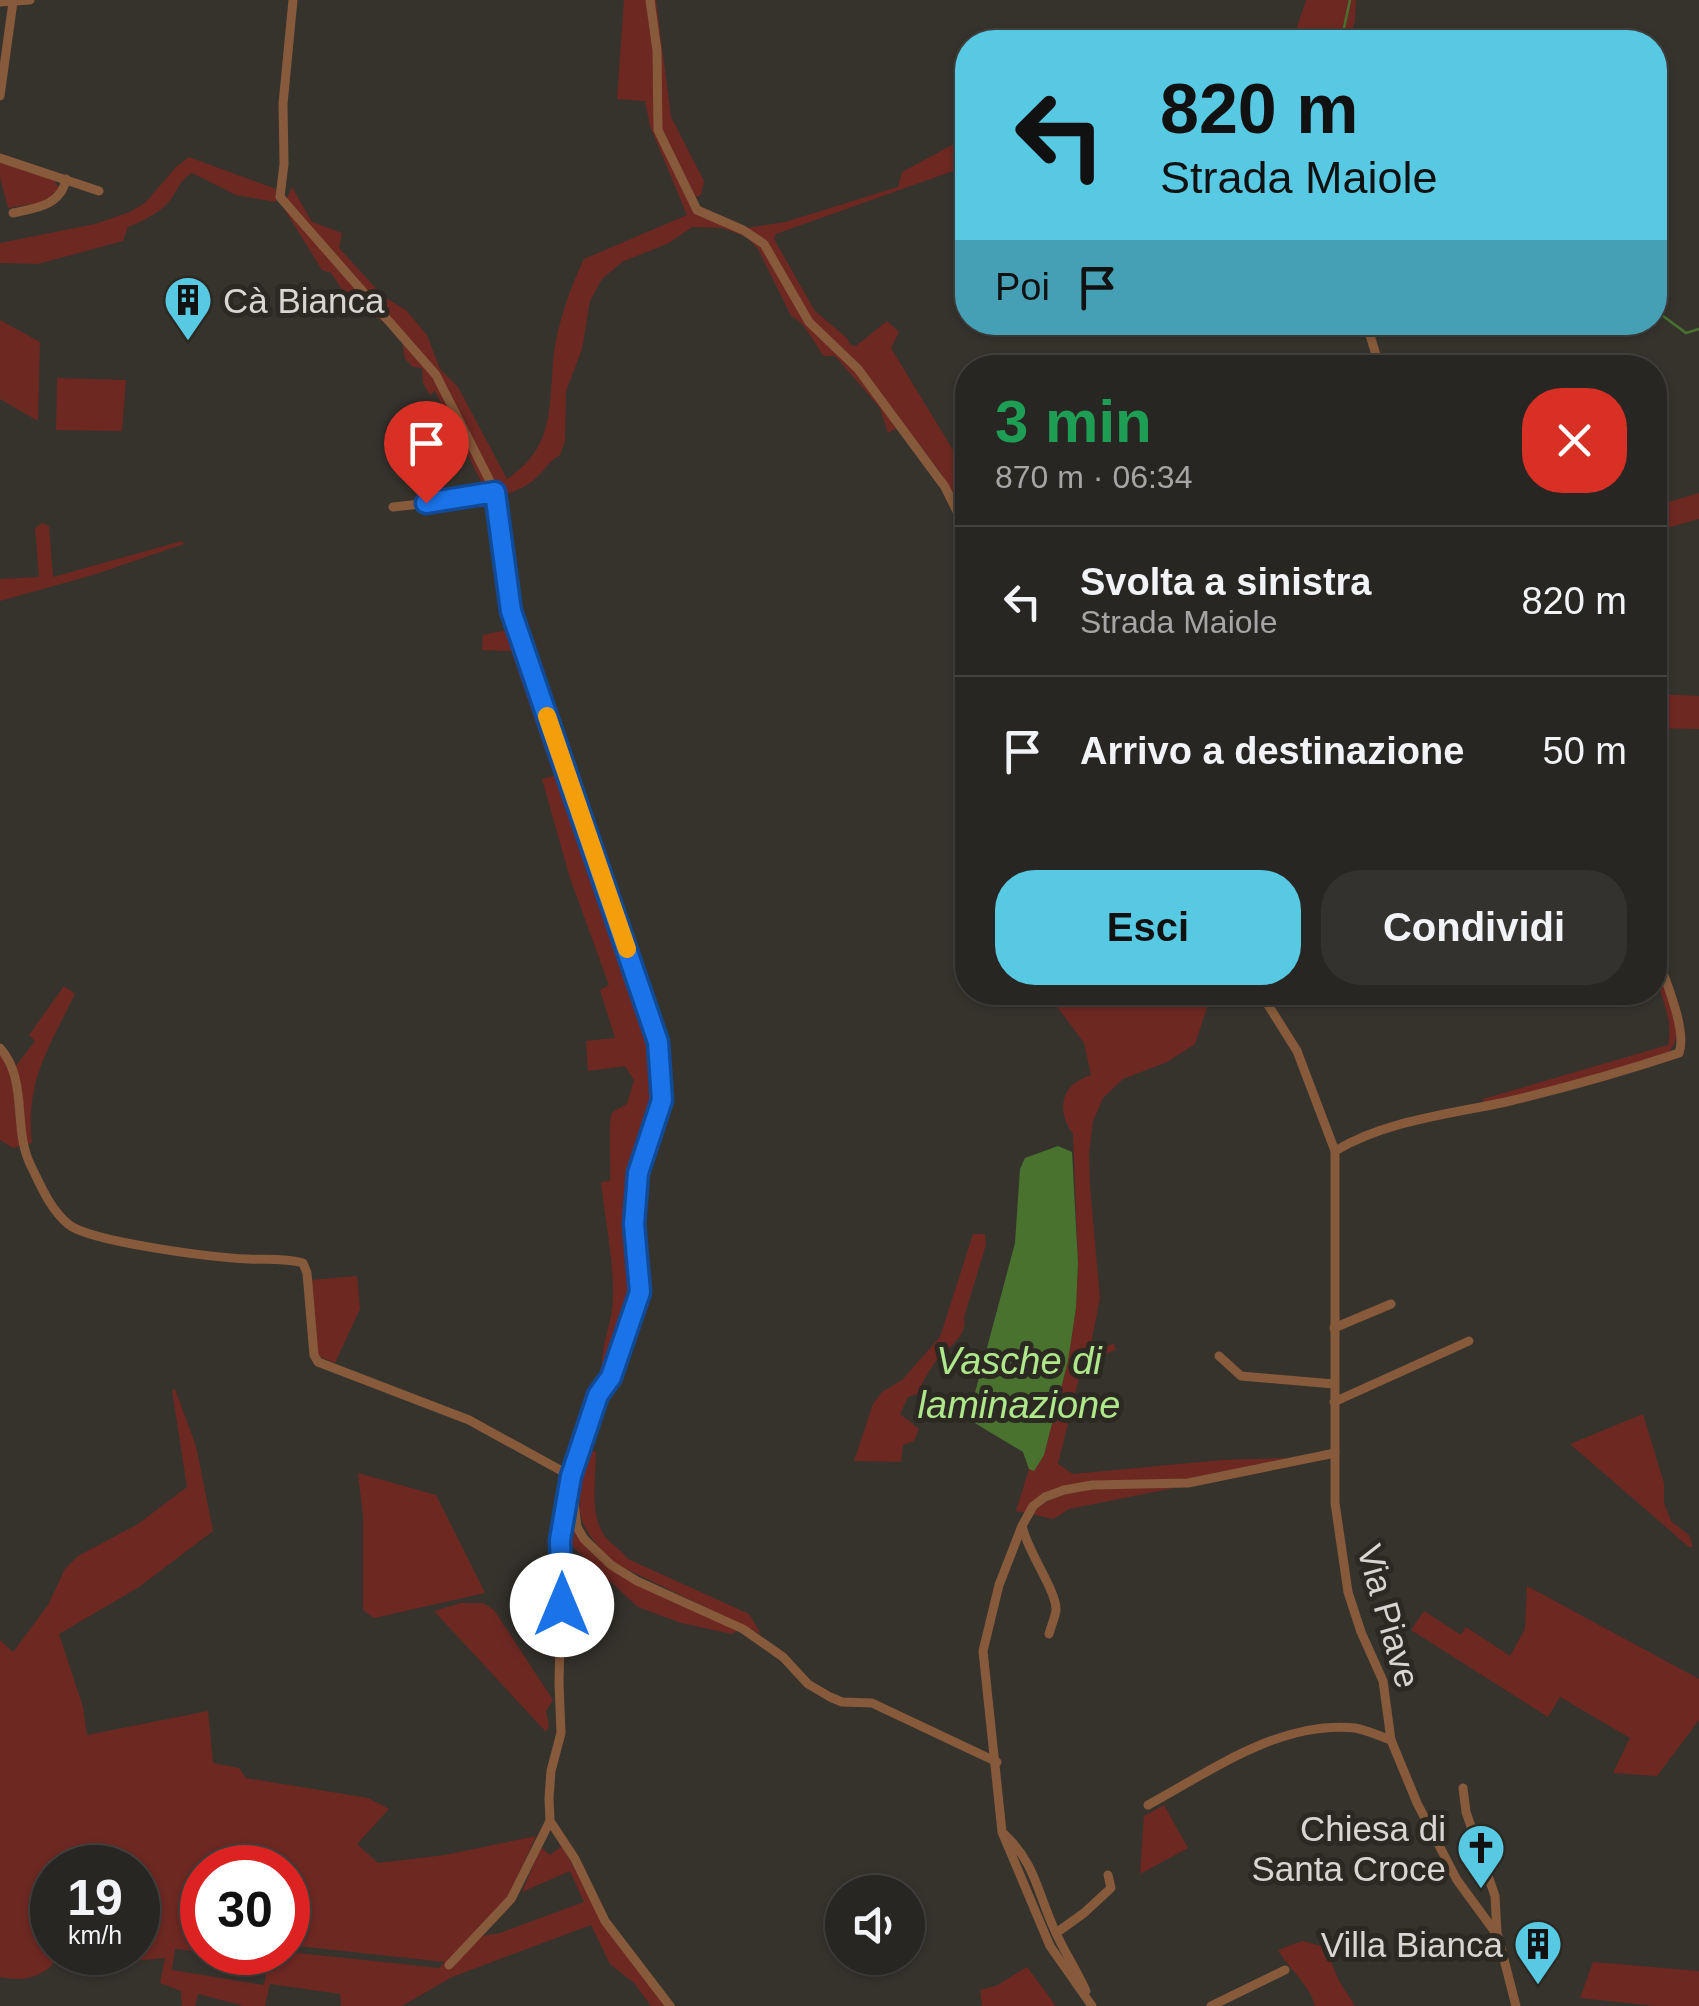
<!DOCTYPE html>
<html lang="it">
<head>
<meta charset="utf-8">
<style>
  :root { --surface:#282622; --page:#34322f; --text:#f1f3f6; --muted:#a5a5a5; --line:#444340; --accent:#57c9e3 }
  body { margin:0; font-family:Helvetica,sans-serif; background:var(--page); color:var(--text); height:100vh; display:flex; flex-direction:column; font-size:38px; white-space:nowrap }
  * { box-sizing:border-box; margin:0 }
  p { font-size:32px; color:var(--muted) }
  .icon { flex:none; width:55px; height:55px; fill:none; stroke:currentColor; stroke-width:2; stroke-linecap:round; stroke-linejoin:round }
  .map { position:relative; flex:1; overflow:hidden }
  .sheet { position:absolute; left:955px; top:355px; width:712px; height:650px; display:flex; flex-direction:column; background:var(--surface); border-radius:40px; box-shadow:0 2px 8px #0004,0 0 0 2px var(--line) }
  .sheet>* { flex:none }
  .hud { position:absolute; left:955px; top:30px; width:712px; height:305px; border-radius:40px; box-shadow:0 2px 8px #0004,0 0 0 2px var(--line); background:#57c9e3; color:#111; overflow:hidden }
  .buttons { position:absolute; left:825px; top:1875px; display:grid; gap:20px }
  .buttons a { display:grid; place-items:center; width:100px; height:100px; border-radius:50%; background:var(--surface); box-shadow:0 2px 8px #0004,0 0 0 2px var(--line); font-size:50px }
  .speed { position:absolute; left:30px; top:1845px; display:flex; gap:20px; font-size:50px; font-weight:700; text-align:center }
  .speed>* { display:grid; place-content:center; width:130px; height:130px; border-radius:50%; background:var(--surface); box-shadow:0 2px 8px #0004,0 0 0 2px var(--line); line-height:1 }
  .speed small { font-size:25px; font-weight:400 }
  .speed .limit { border:15px solid #d22; background:#fff; color:#111 }
  .pin { position:absolute; display:grid; place-items:center; width:85px; height:85px; color:#fff; margin:-102px -42px; border-radius:50% 50% 50% 0; rotate:-45deg; box-shadow:0 0 10px #0007 }
  .pin .icon { rotate:45deg }
  .me { position:absolute; width:110px; margin:-55px; rotate:0deg; stroke-linejoin:round; filter:drop-shadow(0 0 8px #0008) }
  .turn { display:flex; align-items:center; gap:35px; height:210px; padding:0 40px; font-size:45px }
  .turn .icon { width:130px; height:130px; stroke-width:2.5 }
  .turn b { display:block; font-size:70px; line-height:85px }
  .then { display:flex; align-items:center; height:95px; padding:0 40px; background:#0003; gap:20px; font-size:38px }
  .round { display:grid; place-items:center; flex:none; width:105px; height:105px; border-radius:40px; background:var(--page) }
  .headline { display:flex; align-items:center; justify-content:space-between; height:170px; padding:0 40px }
  h1 { font-size:60px; font-weight:800; line-height:75px; color:#1e9e55 }
  .action { display:flex; gap:20px; margin-top:auto; padding:20px 40px }
  .action a { flex:1; height:115px; border-radius:40px; background:var(--accent); color:#111; font-size:40px; font-weight:800; line-height:115px; text-align:center }
  .action a+a { background:var(--page); color:var(--text) }
  ul { padding:0; list-style:none }
  li { display:flex; align-items:center; gap:30px; height:150px; padding:0 40px; border-top:2px solid var(--line) }
  li div { flex:1 }
  li b { display:block; font-size:38px }
  li em { font-style:normal }
  .map>svg:first-child { display:block }
  .green { fill:#6d2822; fill-rule:evenodd }
  .water { fill:#49722f }
  .lines { fill:none; stroke-linecap:round; stroke-linejoin:round }
  .stream { stroke:#49722f; stroke-width:2.5 }
  .minor { stroke:#875a3b; stroke-width:9 }
  .route-casing { stroke:#114b97; stroke-width:25 }
  .route { stroke:#1a73e8; stroke-width:18 }
  .slow { stroke:#f59e0b; stroke-width:18 }
  .labels { text-anchor:middle; dominant-baseline:central; stroke-width:10; stroke-linejoin:round; paint-order:stroke }
  .poi-label { font-size:35px; fill:#d8d6d2; stroke:#2c2923; text-anchor:end }
  .street-label { font-size:35px; fill:#d8d6d2; stroke:#2c2923 }
  .water-label { font-size:38px; font-style:italic; fill:#aee88b; stroke:#2c2923 }
</style>
</head>
<body>
<div class="map">
<svg width="1699" height="2006" viewBox="0 0 1699 2006">
  <rect width="100%" height="100%" fill="#36332d"/>
  <g class="green">
    <path d="M624,0h32l15,117 33,64 -3,14 -6,2 4,11 47,20 39,-6 113,-35 4,-15 65,-35v29l-191,68 -2,5 41,72 32,27 3,7 6,1 31,-25 12,11 -8,16 76,125v53l-26,-53 -38,-49 -15,9 -8,-25 -45,-52h-11c-11,-14 -18,-33 -33,-40l-33,-67 -11,-12 -25,-9 -30,-1 -23,16 -47,19 -20,17 -12,22 -8,48 -16,42 -1,50 -5,14c-11,6 -15,15 -24,23 -13,12 -29,16 -46,21l-55,-108 -5,4 -7,-12 -1,-15 -9,-1 -8,-8 -3,-18 -15,-17 -38,-24 -18,-27 -9,-3 -39,-63 9,-20 20,35 30,11 -3,15 45,49 22,13 21,25 13,34 18,18 49,92c46,-31 42,-67 46,-116 3,-35 16,-73 31,-104l103,-44 -37,-89 -5,-25 -28,-2z"/>
    <path d="M1306,0h50l-1,21 -7,21h-56z"/>
    <path d="M189,157l87,32v13l-40,-7 -44,-22c-13,8 -13,15 -21,26 -11,14 -28,22 -43,28l-5,14 -85,23 -38,-1v-20l95,-19 35,-12 15,-9 31,-36z"/>
    <path d="M0,162l52,15 7,11 -14,14 -37,6 -8,-31z"/>
    <path d="M0,320l40,22 -2,79 -38,-22z"/>
    <path d="M57,378l69,2 -4,51 -66,-1z"/>
    <path d="M1699,493v26l-32,9 -5,-10 -7,3v-15z"/>
    <path d="M42,523l7,3 4,51 129,-36 2,3 -91,31 -93,26v-22l39,-2 -4,-49z"/>
    <path d="M513,629l133,394 12,61 -2,21 -23,75 -5,44 10,67 -34,91c-8,-27 8,-54 9,-83 1,-38 -8,-79 -12,-117l9,-1c1,-12 -2,-63 2,-68 4,-4 10,-6 15,-9l7,-24 -9,-14 -37,5 -2,-30 29,-3 -15,-48 9,-5 -39,-107 -28,-99 12,-3 -43,-125 -29,-1 1,-15z"/>
    <path d="M1655,694l44,2v33l-44,-1z"/>
    <path d="M1655,959c9,26 35,71 13,94l-105,33 -79,18 -1,-5 185,-54c7,-32 -13,-52 -13,-86z"/>
    <path d="M64,986l11,8c-26,53 -50,88 -43,149l-19,5 -13,-8v-89l15,16 20,-26 -6,-6z"/>
    <path d="M1047,993h165l-17,51 -28,18 -44,17 -20,19 -10,23 -4,32 1,33 10,112 -10,51 24,-5 2,6 -33,11 -25,103 15,10 149,-14 67,-2 -103,21 -124,10 -36,24 -10,-2 13,-42 5,1 10,-15 24,-94 8,-53 2,-45 -5,-129c-18,-25 -11,-50 18,-59l-7,-32z"/>
    <path d="M973,1234h12l1,11 -22,72c4,22 -19,31 -30,47 -7,9 -12,20 -17,30l-9,3 -8,17 19,15 -5,12 -11,4 -2,17 -47,-1 19,-57 9,-12 20,-12 38,-43z"/>
    <path d="M357,1276l3,33 -25,54 -15,-6 -4,-9 -5,-68z"/>
    <path d="M175,1389l21,57 17,85 -74,56 -80,47 24,73 4,28 121,-24 5,52 26,5 7,10 122,20 21,11 -32,35 21,19 67,-8 91,-19 -27,60 -35,41 26,-4 84,-31 -14,-31 -48,21 19,-45 9,8 12,-9 42,76 62,84h-15l-17,-23 -24,-19 -19,-39 -139,52 -50,29h-61l-1,-12 -70,-10 -5,22h-20l-47,-12 -3,12h-13l-1,-15 -21,-8 5,-25 -22,2 -31,-7 26,-1v-84h-86v84l9,1c-14,24 -35,29 -61,24v-337l13,12 35,-47 17,-36 13,-13 60,-32 49,-37 -15,-97zM202,1868h86v77l157,17 -6,6 -141,-15 -29,2 -5,30 -92,-15 3,-21 27,3z"/>
    <path d="M1643,1414l21,69v20l7,18 18,14 4,12h-4l-119,-103z"/>
    <path d="M584,1449l12,3c0,26 -7,61 8,83 7,10 17,14 24,24l121,55 12,20 -145,-70c-49,-46 -36,-55 -32,-115z"/>
    <path d="M358,1473l78,22 49,98 -111,25 -11,-8v-94z"/>
    <path d="M1174,1488l-105,21 -16,10 -22,-5c35,-35 97,-26 143,-26z"/>
    <path d="M570,1505c0,11 1,20 7,30 23,39 118,74 161,95l-6,4 -51,-11 -43,-16 -75,-69z"/>
    <path d="M1527,1586l172,93v41l-42,56 -44,-3 17,-35 -70,-41 -12,20 -137,-87 13,-19 37,24 5,-8 44,29 15,-27z"/>
    <path d="M461,1603h22l11,7 59,90 -7,11 3,15 -3,6 -112,-121z"/>
    <path d="M1164,1805l24,43 -48,26 4,-58z"/>
    <path d="M1302,1941l23,6 14,34 16,25h-40c-5,-21 -26,-37 -37,-56z"/>
    <path d="M1593,1962l106,9v35h-44l-75,-8z"/>
    <path d="M1027,1967l29,39h-74l-2,-16 16,-4z"/>
  </g>
  <path class="water" d="M1058,1146l14,6 6,111 -2,45 -8,53 -24,94 -10,16 -5,-2 -6,-17 -55,-33 47,-176 5,-74 5,-11z"/>
  <g class="lines">
    <g class="stream">
      <path d="M1341,42l9,-42"/>
      <path d="M1655,310l31,23 13,-4"/>
    </g>
    <g class="minor">
      <path d="M293,0l-10,104 1,60 -4,33 156,178 59,116 16,120 147,431 4,58 -24,73 -4,51 6,68 -29,85 -13,18 -35,114 -4,174 2,50 -10,38 -2,27 1,23 25,38 30,62 65,85"/>
      <path d="M650,0l7,51 1,79 39,80 46,20 21,14 45,78 49,47 87,118 23,47"/>
      <path d="M0,2l30,-2"/>
      <path d="M0,96l13,-94"/>
      <path d="M0,158l99,33"/>
      <path d="M13,213c22,-5 48,-7 53,-34"/>
      <path d="M1366,322l14,46"/>
      <path d="M393,507l65,-7 37,-9"/>
      <path d="M1260,992l37,59 38,100v352l13,89 13,40 22,49 8,59 26,63 40,77 41,56 18,70"/>
      <path d="M0,1048c29,33 12,81 31,118 10,20 19,43 37,58 21,18 148,34 181,35 18,1 36,-1 54,4l4,10 7,82 4,7 151,58 102,56 6,51 7,12 27,26 26,16 106,48 40,28 25,27 22,13 12,5 30,1 125,59"/>
      <path d="M1335,1151c50,-30 114,-37 171,-49 59,-14 116,-30 173,-49 9,-23 -16,-78 -24,-103"/>
      <path d="M1334,1328l57,-24"/>
      <path d="M1219,1356l22,20 93,8"/>
      <path d="M1334,1402l135,-61"/>
      <path d="M1023,1529c5,23 34,63 33,81 -1,8 -5,16 -7,24"/>
      <path d="M1463,1788l3,24 29,84 2,37"/>
      <path d="M1148,1805c63,-34 132,-85 207,-77 12,2 24,8 36,12"/>
      <path d="M1004,1834c32,29 34,62 52,99 9,20 21,38 30,58"/>
      <path d="M1056,1933l28,-20 27,-25 -3,-13"/>
      <path d="M449,1965l62,-66 39,-78"/>
      <path d="M1092,2006l-42,-60 -48,-114 -19,-181 16,-66 23,-59 11,-20 12,-9 19,-7 28,-5 96,-2 147,-30"/>
      <path d="M1211,2006l74,-36"/>
    </g>
  </g>
  <g class="lines">
    <g class="route-casing">
      <path id="route" d="M426,503l69,-11 16,119 147,431 4,58 -24,73 -4,51 6,68 -29,85 -13,18 -27,81 -11,64 2,65"/>
    </g>
    <use href="#route" class="route"/>
    <path class="slow" d="M547,716l80,233"/>
  </g>
  <defs>
    <g id="building-pin" transform="scale(2.5)"><path d="M0 17L-7.5 6A9.5 9.5 0 1 1 7.5 6Z" fill="#57c9e3" stroke="#2c2923"/><path d="M-4-6H4V6H1V3H-1V6H-4ZM-2.5-4.3h1.7v1.8h-1.7ZM.8-4.3h1.7v1.8H.8ZM-2.5-1h1.7V.8h-1.7ZM.8-1h1.7V.8H.8Z" fill="#111"/></g>
    <g id="church-pin" transform="scale(2.5)"><path d="M0 17L-7.5 6A9.5 9.5 0 1 1 7.5 6Z" fill="#57c9e3" stroke="#2c2923"/><path d="M-1.2-6h2.4v3.5h3.3v2.4h-3.3V6h-2.4V-.1h-3.3v-2.4h3.3Z" fill="#111"/></g>
  </defs>
  <g fill-rule="evenodd">
    <use href="#building-pin" x="188" y="300"/>
    <use href="#church-pin" x="1481" y="1848"/>
    <use href="#building-pin" x="1538" y="1944"/>
  </g>
  <g class="labels">
    <g class="poi-label">
      <text x="223" y="300" text-anchor="start">Cà Bianca</text>
      <text x="1446" y="1828">Chiesa di<tspan x="1446" dy="40">Santa Croce</tspan></text>
      <text x="1503" y="1944">Villa Bianca</text>
    </g>
    <g class="street-label">
      <text transform="translate(1389 1616) rotate(74)">Via Piave</text>
    </g>
    <g class="water-label">
      <text x="1019" y="1361">Vasche di<tspan x="1019" dy="44">laminazione</tspan></text>
    </g>
  </g>
</svg>
<div class="buttons">
<a><svg class="icon" aria-label="sound" viewBox="0 0 24 24"><path d="M4 9h4l5-4v14l-5-4H4zM17 9q2 3 0 6"/></svg></a>
</div>
<div class="speed"><div>19<small>km/h</small></div><div class="limit">30</div></div>
<div class="pin" style="left:426px;top:503px;background:#d93025"><svg class="icon" aria-label="arrive" viewBox="0 0 24 24"><path d="M6 21V4h12l-3 4 3 4H6"/></svg></div>
<svg class="me" style="left:562px;top:1605px" viewBox="-20 -20 40 40"><circle r="19" fill="#fff"/><path d="M0-13L10 11 0 6-10 11z" fill="#1a73e8"/></svg>
<div class="hud">
<div class="turn"><svg class="icon" aria-label="left" viewBox="0 0 24 24"><path d="M17 20v-9H6M10 6l-5 5 5 5"/></svg><div><b>820 m</b>Strada Maiole</div></div>
<div class="then">Poi<svg class="icon" aria-label="arrive" viewBox="0 0 24 24"><path d="M6 21V4h12l-3 4 3 4H6"/></svg></div>
</div>
<section class="sheet">
<div class="headline"><div><h1>3 min</h1><p>870 m · 06:34</p></div><a class="round" style="background:#d93025;color:#fff"><svg class="icon" aria-label="close" viewBox="0 0 24 24"><path d="M6 6l12 12M18 6L6 18"/></svg></a></div>
<ul>
<li><svg class="icon" aria-label="left" viewBox="0 0 24 24"><path d="M17 20v-9H6M10 6l-5 5 5 5"/></svg><div><b>Svolta a sinistra</b><p>Strada Maiole</p></div><em>820 m</em></li>
<li><svg class="icon" aria-label="arrive" viewBox="0 0 24 24"><path d="M6 21V4h12l-3 4 3 4H6"/></svg><div><b>Arrivo a destinazione</b></div><em>50 m</em></li>
</ul>
<div class="action"><a>Esci</a><a>Condividi</a></div>
</section>
</div>
</body>
</html>
